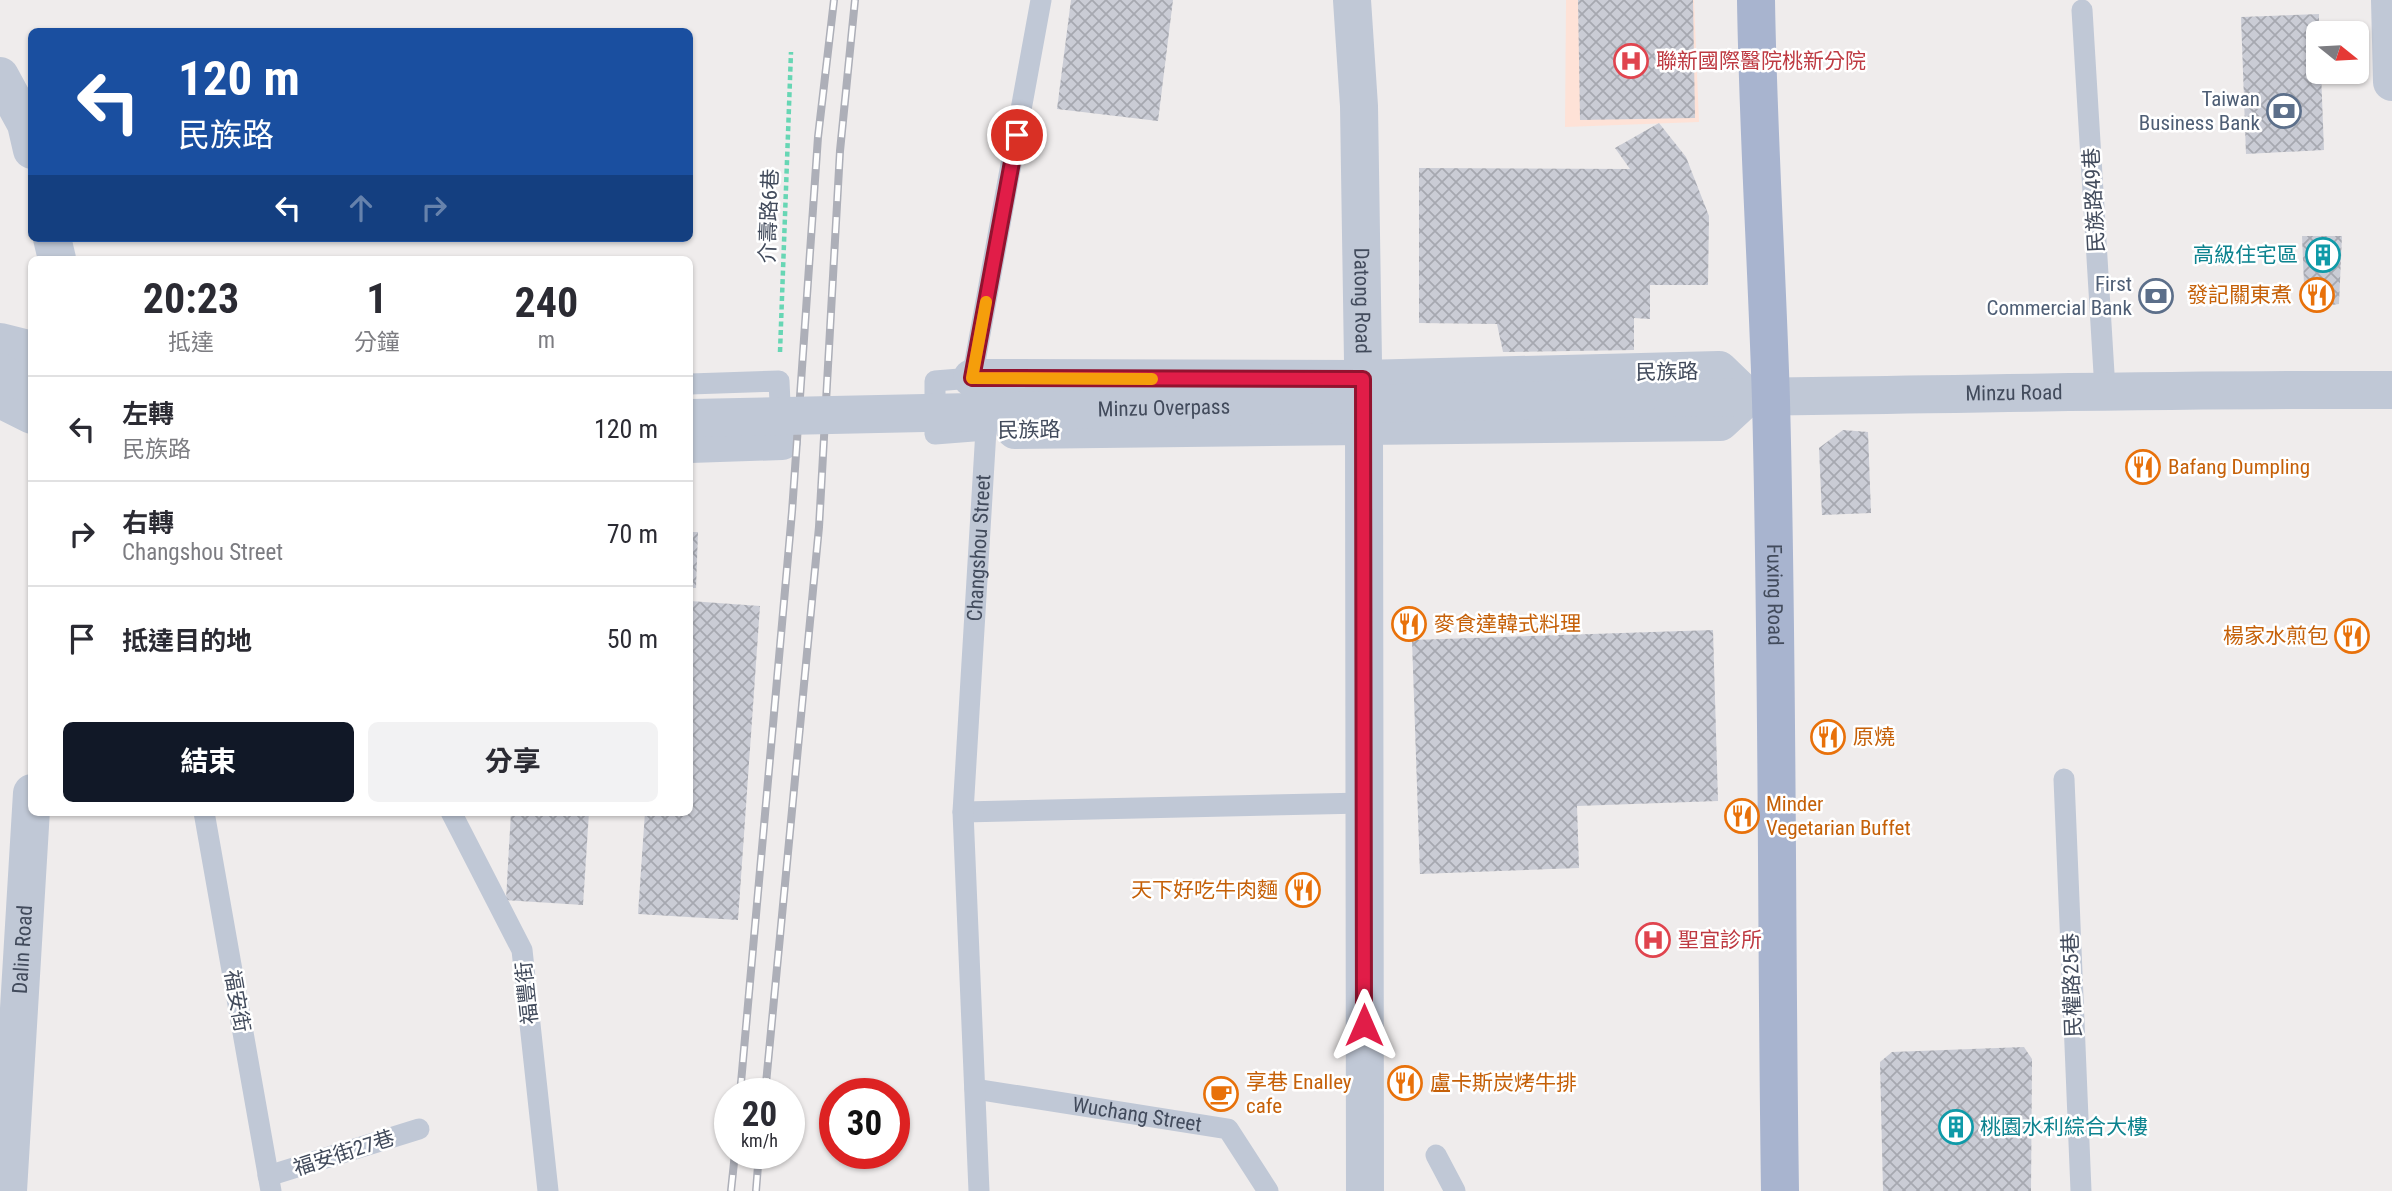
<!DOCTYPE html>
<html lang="zh-TW">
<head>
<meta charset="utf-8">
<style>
  :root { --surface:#fff; --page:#f2f2f3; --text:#2b2b33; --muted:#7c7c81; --line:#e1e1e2; --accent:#111827 }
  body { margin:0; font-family:"Roboto Condensed","Noto Sans TC",sans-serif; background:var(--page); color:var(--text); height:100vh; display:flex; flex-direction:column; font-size:26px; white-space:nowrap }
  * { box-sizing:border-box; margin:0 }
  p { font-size:23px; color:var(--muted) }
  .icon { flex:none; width:38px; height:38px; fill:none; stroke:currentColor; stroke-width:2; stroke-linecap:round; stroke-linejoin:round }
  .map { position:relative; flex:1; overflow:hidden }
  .side { position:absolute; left:28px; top:256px; width:665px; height:560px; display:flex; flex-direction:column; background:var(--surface); border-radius:10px; box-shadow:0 2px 5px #0004 }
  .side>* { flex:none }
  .banner { position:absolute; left:28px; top:28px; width:665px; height:214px; border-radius:10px; box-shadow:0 2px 5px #0004; background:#1a4fa0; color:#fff; overflow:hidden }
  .needle { width:46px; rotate:108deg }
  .buttons { position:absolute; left:2306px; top:21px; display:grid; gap:14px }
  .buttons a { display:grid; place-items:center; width:63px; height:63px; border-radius:10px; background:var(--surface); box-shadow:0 2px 5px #0004; font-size:35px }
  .speed { position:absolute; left:714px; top:1078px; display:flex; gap:14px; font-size:35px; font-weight:700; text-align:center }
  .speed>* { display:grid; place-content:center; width:91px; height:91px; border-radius:50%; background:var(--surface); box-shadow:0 2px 5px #0004; line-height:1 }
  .speed small { font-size:18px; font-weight:400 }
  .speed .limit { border:10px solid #d22; background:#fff; color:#111 }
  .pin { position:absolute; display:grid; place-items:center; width:60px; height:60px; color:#fff; margin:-30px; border:4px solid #fff; border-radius:50%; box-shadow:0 2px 7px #0007 }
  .me { position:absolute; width:77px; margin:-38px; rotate:0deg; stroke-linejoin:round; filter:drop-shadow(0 0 5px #0008) }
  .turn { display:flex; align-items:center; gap:24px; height:147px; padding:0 35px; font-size:32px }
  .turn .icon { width:91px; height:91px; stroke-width:2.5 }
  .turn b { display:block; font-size:49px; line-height:60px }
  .lanes { display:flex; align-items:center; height:66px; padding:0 35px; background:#0003; justify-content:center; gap:35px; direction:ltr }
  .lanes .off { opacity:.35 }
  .eta { display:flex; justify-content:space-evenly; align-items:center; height:119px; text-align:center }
  .eta b { font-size:42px; font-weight:700; line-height:49px }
  .action { display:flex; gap:14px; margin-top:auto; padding:14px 35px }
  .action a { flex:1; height:80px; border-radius:10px; background:var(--accent); color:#fff; font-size:28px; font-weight:700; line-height:80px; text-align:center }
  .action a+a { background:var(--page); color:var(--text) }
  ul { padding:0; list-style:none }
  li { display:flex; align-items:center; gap:21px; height:105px; padding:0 35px; border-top:2px solid var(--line) }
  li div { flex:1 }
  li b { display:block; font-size:26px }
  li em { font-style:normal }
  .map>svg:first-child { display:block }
  .medical { fill:#fee2d7 }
  .building { fill:url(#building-cross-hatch) }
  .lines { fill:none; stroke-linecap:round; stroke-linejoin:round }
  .path { stroke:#67d6b4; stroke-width:4.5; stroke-dasharray:5 3.5; stroke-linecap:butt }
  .service { stroke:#c0c8d6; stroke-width:21 }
  .minor { stroke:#c0c8d6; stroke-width:38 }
  .tertiary { stroke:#c0c8d6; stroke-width:38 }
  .primary { stroke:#a8b4cf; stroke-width:38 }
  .rail-casing { stroke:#adafb8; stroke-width:8 }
  .rail { stroke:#fff; stroke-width:5; stroke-dasharray:16; stroke-linecap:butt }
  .tertiary-bridge { stroke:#c0c8d6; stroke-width:38 }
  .route-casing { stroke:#92132f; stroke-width:18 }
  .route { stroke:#e11d48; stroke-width:12 }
  .slow { stroke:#f59e0b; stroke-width:12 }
  .labels { text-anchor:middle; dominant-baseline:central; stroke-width:5; stroke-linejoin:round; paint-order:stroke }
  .health-label { font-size:21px; fill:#be3a42; stroke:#fff; text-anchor:start }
  .service-label { font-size:21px; fill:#4e5e75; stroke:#fff; text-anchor:end }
  .street-label { font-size:21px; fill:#424b5c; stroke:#fff }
  .culture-label { font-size:21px; fill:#0d838f; stroke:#fff; text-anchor:end }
  .food-label { font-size:21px; fill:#c56008; stroke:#fff; text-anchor:start }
</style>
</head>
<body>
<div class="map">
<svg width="2392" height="1191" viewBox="0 0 2392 1191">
  <defs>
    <pattern id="building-cross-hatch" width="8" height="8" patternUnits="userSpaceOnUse" patternTransform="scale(1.75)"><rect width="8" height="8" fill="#caccd5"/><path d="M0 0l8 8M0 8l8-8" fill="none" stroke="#a6a8b0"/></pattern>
  </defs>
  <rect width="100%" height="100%" fill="#efecec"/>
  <path class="medical" d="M1566,0h128l5,122 -134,5z"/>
  <g class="building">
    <path d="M1071,0h102l-15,121 -101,-12z"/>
    <path d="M1578,0h115l2,118 -115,2z"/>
    <path d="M2319,14v58h2l3,78 -78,4 -5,-137z"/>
    <path d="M1659,123l27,34 23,59 -1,69h-58v34l-16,-1v32l-131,2 -6,-28 -78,-1v-155l211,1 -15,-21z"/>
    <path d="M2302,236h40l-3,68 -34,5z"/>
    <path d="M1843,430l25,2 3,81 -49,2 -3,-67z"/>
    <path d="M690,532h8l-2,56h-6z"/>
    <path d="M690,601l70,5 -22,314 -100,-6 7,-102h45z"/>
    <path d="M1713,630l5,171 -141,5 2,62 -159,6 -8,-234z"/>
    <path d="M511,812h78l-6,93 -77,-5z"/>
    <path d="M2024,1047l8,12 -1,132h-148l-3,-129 12,-10z"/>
  </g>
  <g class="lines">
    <path class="path" d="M780,352l11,-300"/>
    <g class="service">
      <path d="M2082,10l23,380"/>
      <path d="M690,384l89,-3 2,44"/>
      <path d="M2064,779l17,412"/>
      <path d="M204,812l67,379"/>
      <path d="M451,812l71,138 26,241"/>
      <path d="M963,812l401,-9"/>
      <path id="s1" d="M975,1089l253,40 40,62"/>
      <path d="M1436,1155l19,36"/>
      <path d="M268,1176l151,-47"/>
      <path id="s2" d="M979,1191l-16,-379 23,-382 -51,4v-53l37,-3 69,-378"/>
    </g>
    <g class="minor">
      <path id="s3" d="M1352,0l7,106 5,320 1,765"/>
      <path d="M2390,0l2,82"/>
      <path d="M0,76l26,48 6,26"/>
      <path d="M52,238l5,21"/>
      <path d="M0,342l32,8"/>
      <path d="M972,378l391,1 356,-9 28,27 -27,25 -705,8"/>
      <path d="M0,399l32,16"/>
      <path d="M690,444l92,-3"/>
      <path id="s4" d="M8,1191l24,-398"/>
    </g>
    <g class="tertiary">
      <path d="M0,372l8,6 24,6"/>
      <path id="s5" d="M1638,398c251,-2 503,-9 754,-8"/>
    </g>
    <path class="primary" id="s6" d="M1756,0c2,134 11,267 15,401 7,263 5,527 9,790"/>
    <g class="rail-casing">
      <g id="rail">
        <path d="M740,1094l52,-582 26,-375 16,-137"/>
        <path d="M765,1094l54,-567 21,-376 15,-151"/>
        <path d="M731,1191l4,-38"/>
        <path d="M756,1191l3,-38"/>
      </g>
    </g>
    <use href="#rail" class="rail"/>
    <path class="tertiary-bridge" id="s7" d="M690,418l948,-20"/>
  </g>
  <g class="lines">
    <g class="route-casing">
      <path id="route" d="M1017,135l-45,243 391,1 1,646"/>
    </g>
    <use href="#route" class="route"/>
    <path class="slow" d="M986,302l-14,76 180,1"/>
  </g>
  <defs>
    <g id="hospital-ring" transform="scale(1.75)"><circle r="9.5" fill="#fff" stroke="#e0444e" stroke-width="1.5"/><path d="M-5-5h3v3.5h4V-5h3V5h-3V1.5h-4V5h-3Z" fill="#e0444e"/></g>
    <g id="bank-ring" transform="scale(1.75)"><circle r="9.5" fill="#fff" stroke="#5c6f8a" stroke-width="1.5"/><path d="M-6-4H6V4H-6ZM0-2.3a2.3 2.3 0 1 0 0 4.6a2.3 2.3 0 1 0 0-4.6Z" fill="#5c6f8a"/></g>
    <g id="building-ring" transform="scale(1.75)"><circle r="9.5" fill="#fff" stroke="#0f9aa8" stroke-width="1.5"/><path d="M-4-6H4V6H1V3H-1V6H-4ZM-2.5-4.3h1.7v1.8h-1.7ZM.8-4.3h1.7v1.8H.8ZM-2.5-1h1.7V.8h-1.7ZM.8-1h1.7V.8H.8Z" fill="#0f9aa8"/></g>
    <g id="restaurant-ring" transform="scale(1.75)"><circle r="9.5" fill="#fff" stroke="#e8710a" stroke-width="1.5"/><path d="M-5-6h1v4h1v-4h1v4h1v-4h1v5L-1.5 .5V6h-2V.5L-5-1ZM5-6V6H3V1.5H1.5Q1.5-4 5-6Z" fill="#e8710a"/></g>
    <g id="cafe-ring" transform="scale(1.75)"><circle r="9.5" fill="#fff" stroke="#e8710a" stroke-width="1.5"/><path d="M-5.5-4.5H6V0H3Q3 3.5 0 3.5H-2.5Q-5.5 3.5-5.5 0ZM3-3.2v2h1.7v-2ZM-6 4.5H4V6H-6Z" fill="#e8710a"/></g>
  </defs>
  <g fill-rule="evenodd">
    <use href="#hospital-ring" x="1631" y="61"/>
    <use href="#bank-ring" x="2284" y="111"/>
    <use href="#building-ring" x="2323" y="255"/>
    <use href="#restaurant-ring" x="2317" y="295"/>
    <use href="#bank-ring" x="2156" y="296"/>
    <use href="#restaurant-ring" x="2143" y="467"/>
    <use href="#restaurant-ring" x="1409" y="624"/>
    <use href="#restaurant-ring" x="2352" y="636"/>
    <use href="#restaurant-ring" x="1828" y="737"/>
    <use href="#restaurant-ring" x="1742" y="816"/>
    <use href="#restaurant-ring" x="1303" y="890"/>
    <use href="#hospital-ring" x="1653" y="940"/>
    <use href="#restaurant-ring" x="1405" y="1083"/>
    <use href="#cafe-ring" x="1221" y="1094"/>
    <use href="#building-ring" x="1956" y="1127"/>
  </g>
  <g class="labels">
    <g class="health-label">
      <text x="1656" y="61">聯新國際醫院桃新分院</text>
      <text x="1678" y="940">聖宜診所</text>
    </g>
    <g class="service-label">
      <text x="2260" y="99">Taiwan<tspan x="2260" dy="24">Business Bank</tspan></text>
      <text x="2132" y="284">First<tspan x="2132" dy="24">Commercial Bank</tspan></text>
    </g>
    <g class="street-label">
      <text transform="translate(2094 200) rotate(-93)">民族路49巷</text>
      <text transform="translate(769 216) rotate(-88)">介壽路6巷</text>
      <text stroke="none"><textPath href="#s3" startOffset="301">Datong Road</textPath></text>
      <text transform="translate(1667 372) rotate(-1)">民族路</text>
      <text stroke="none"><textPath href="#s5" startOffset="376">Minzu Road</textPath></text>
      <text stroke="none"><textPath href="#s7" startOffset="474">Minzu Overpass</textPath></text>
      <text transform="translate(1029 430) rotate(-1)">民族路</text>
      <text stroke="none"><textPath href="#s2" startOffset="644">Changshou Street</textPath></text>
      <text stroke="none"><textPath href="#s6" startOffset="595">Fuxing Road</textPath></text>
      <text stroke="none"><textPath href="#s4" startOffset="242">Dalin Road</textPath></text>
      <text transform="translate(2072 985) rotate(-92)">民權路25巷</text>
      <text transform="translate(527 993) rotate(-96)">福豐街</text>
      <text transform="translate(237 1001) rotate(80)">福安街</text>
      <text stroke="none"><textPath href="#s1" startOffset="164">Wuchang Street</textPath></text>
      <text transform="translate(344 1153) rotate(-18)">福安街27巷</text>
    </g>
    <g class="culture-label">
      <text x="2298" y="255">高級住宅區</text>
      <text x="1980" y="1127" text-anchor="start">桃園水利綜合大樓</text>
    </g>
    <g class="food-label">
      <text x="2292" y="295" text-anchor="end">發記關東煮</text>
      <text x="2168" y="467">Bafang Dumpling</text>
      <text x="1434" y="624">麥食達韓式料理</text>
      <text x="2328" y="636" text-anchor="end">楊家水煎包</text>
      <text x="1853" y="737">原燒</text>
      <text x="1766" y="804">Minder<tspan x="1766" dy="24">Vegetarian Buffet</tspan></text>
      <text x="1278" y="890" text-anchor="end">天下好吃牛肉麵</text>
      <text x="1246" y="1082">享巷 Enalley<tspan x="1246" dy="24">cafe</tspan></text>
      <text x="1430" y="1083">盧卡斯炭烤牛排</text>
    </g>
  </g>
</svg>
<div class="buttons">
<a><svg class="needle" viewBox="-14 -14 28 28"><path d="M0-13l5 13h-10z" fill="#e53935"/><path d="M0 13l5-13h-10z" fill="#7c7c81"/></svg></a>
</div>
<div class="speed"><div>20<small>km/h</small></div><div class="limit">30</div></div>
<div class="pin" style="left:1017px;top:135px;background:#d93025"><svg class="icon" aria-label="arrive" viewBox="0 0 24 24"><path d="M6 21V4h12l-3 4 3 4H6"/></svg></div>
<svg class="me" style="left:1364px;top:1025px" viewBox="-20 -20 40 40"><path d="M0-17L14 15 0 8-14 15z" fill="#e11d48" stroke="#fff" stroke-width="4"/></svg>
<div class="banner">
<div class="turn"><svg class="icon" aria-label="left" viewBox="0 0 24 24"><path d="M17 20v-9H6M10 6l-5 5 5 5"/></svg><div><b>120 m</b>民族路</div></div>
<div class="lanes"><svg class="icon" aria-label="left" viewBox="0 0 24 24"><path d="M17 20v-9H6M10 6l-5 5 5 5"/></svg><svg class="icon off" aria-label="ahead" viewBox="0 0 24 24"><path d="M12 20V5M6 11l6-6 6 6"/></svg><svg class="icon off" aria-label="right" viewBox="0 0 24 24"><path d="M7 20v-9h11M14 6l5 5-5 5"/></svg></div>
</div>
<section class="side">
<div class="eta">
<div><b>20:23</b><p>抵達</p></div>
<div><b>1</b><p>分鐘</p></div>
<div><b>240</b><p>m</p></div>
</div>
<ul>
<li><svg class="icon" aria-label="left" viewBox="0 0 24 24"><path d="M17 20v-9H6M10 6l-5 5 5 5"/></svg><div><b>左轉</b><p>民族路</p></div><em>120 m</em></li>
<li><svg class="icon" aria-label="right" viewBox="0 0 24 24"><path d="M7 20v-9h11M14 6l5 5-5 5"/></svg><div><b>右轉</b><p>Changshou Street</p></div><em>70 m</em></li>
<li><svg class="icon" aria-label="arrive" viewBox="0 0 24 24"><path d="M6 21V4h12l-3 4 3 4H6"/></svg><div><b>抵達目的地</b></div><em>50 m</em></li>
</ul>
<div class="action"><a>結束</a><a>分享</a></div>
</section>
</div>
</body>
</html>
